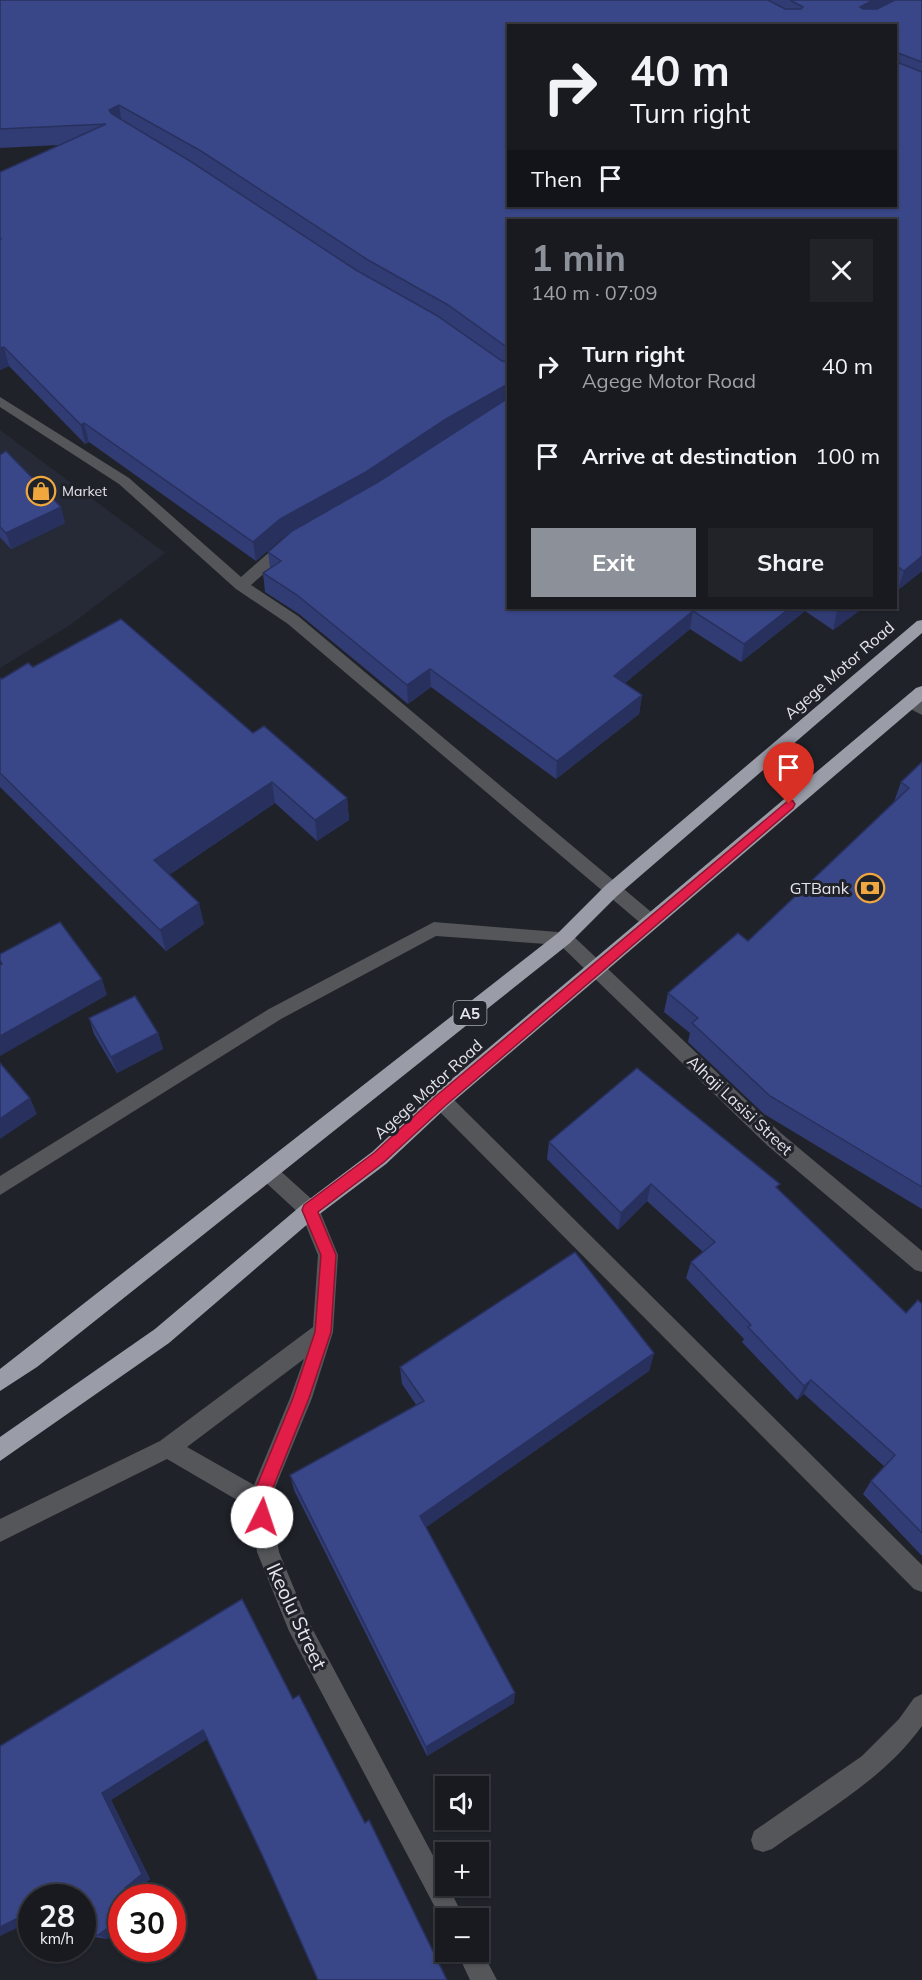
<!DOCTYPE html>
<html lang="en">
<head>
<meta charset="utf-8">
<style>
  :root { --surface:#181a20; --page:#212329; --text:#f1f3f6; --muted:#9fa1a5; --line:#36383e; --accent:#8c9099 }
  body { margin:0; font-family:Mulish,sans-serif; background:var(--page); color:var(--text); height:100vh; display:flex; flex-direction:column; font-size:22px; white-space:nowrap }
  * { box-sizing:border-box; margin:0 }
  p { font-size:20px; color:var(--muted) }
  .icon { flex:none; width:33px; height:33px; fill:none; stroke:currentColor; stroke-width:2; stroke-linecap:round; stroke-linejoin:round }
  .map { position:relative; flex:1; overflow:hidden }
  .drawer { position:absolute; left:507px; top:219px; width:390px; height:390px; display:flex; flex-direction:column; background:var(--surface); border-radius:0px; box-shadow:0 2px 4px #0004,0 0 0 2px var(--line) }
  .drawer>* { flex:none }
  .guide { position:absolute; left:507px; top:24px; width:390px; height:183px; border-radius:0px; box-shadow:0 2px 4px #0004,0 0 0 2px var(--line); background:#181a20; color:var(--text); overflow:hidden }
  .tools { position:absolute; left:435px; top:1776px; display:grid; gap:12px }
  .tools a { display:grid; place-items:center; width:54px; height:54px; border-radius:0px; background:var(--surface); box-shadow:0 2px 4px #0004,0 0 0 2px var(--line); font-size:30px }
  .speed { position:absolute; left:18px; top:1884px; display:flex; gap:12px; font-size:30px; font-weight:700; text-align:center }
  .speed>* { display:grid; place-content:center; width:78px; height:78px; border-radius:50%; background:var(--surface); box-shadow:0 2px 4px #0004,0 0 0 2px var(--line); line-height:1 }
  .speed small { font-size:15px; font-weight:400 }
  .speed .limit { border:9px solid #d22; background:#fff; color:#111 }
  .pin { position:absolute; display:grid; place-items:center; width:51px; height:51px; color:#fff; margin:-62px -26px; border-radius:50% 50% 50% 0; rotate:-45deg; box-shadow:0 0 6px #0007 }
  .pin .icon { rotate:45deg }
  .me { position:absolute; width:66px; margin:-33px; rotate:4deg; stroke-linejoin:round; filter:drop-shadow(0 0 4px #0008) }
  .turn { display:flex; align-items:center; gap:21px; height:126px; padding:0 24px; font-size:27px }
  .turn .icon { width:78px; height:78px; stroke-width:2.5 }
  .turn b { display:block; font-size:42px; line-height:51px }
  .then { display:flex; align-items:center; height:57px; padding:0 24px; background:#0003; gap:12px; font-size:22px }
  .round { display:grid; place-items:center; flex:none; width:63px; height:63px; border-radius:0px; background:var(--page) }
  .overview { display:flex; align-items:center; justify-content:space-between; height:102px; padding:0 24px }
  h1 { font-size:36px; font-weight:700; line-height:45px; color:var(--accent) }
  .button { display:flex; gap:12px; margin-top:auto; padding:12px 24px }
  .button a { flex:1; height:69px; border-radius:0px; background:var(--accent); color:#fff; font-size:24px; font-weight:700; line-height:69px; text-align:center }
  .button a+a { background:var(--page); color:var(--text) }
  ul { padding:0; list-style:none }
  li { display:flex; align-items:center; gap:18px; height:90px; padding:0 24px }
  li div { flex:1 }
  li b { display:block; font-size:22px }
  li em { font-style:normal }
  .map>svg:first-child { display:block }
  .built { fill:#262a37 }
  .lines { fill:none; stroke-linecap:round; stroke-linejoin:round }
  .minor { fill:#55565a; fill-rule:evenodd }
  .highway { fill:#9a9da8; fill-rule:evenodd }
  .wall { fill:#313c74; fill-rule:evenodd }
  .shaded-wall { fill:#28315e }
  .building { fill:#394687; stroke:#28315e; stroke-width:1.5; fill-rule:evenodd }
  .route { fill:#e11d48; stroke:#92132f; stroke-width:1.5 }
  .labels { text-anchor:middle; dominant-baseline:central; stroke-width:6; stroke-linejoin:round; paint-order:stroke }
  .far-poi-label { font-size:14px; fill:#e4e6ec; stroke:#20222a; text-anchor:start }
  .shield { fill:#20222a; stroke:#a9abb2; stroke-width:1.5 }
  .shield-label { font-size:15px; font-weight:bold; fill:#e4e6ec }
  .street-label { font-size:16px; fill:#e4e6ec; stroke:#20222a }
  .poi-label { font-size:16px; fill:#e4e6ec; stroke:#20222a; text-anchor:end }
  .near-street-label { font-size:20px; fill:#e4e6ec; stroke:#20222a }
</style>
</head>
<body>
<div class="map">
<svg width="922" height="1980" viewBox="0 0 922 1980">
  <rect width="100%" height="100%" fill="#20222a"/>
  <path class="built" d="M0,430l165,123 -95,72 -70,43z"/>
  <g class="lines">
    <g class="minor">
      <path d="M0,397l129,81 112,99 41,-36h10l2,4 -2,4 -41,36 47,31 358,300 3,5 -3,5 -6,2 -6,-2 -356,-302 -52,-35 -117,-105 -119,-77z"/>
      <path d="M911,696l11,5v14l-17,-9 -2,-4 2,-4z"/>
      <path d="M434,922l136,11 212,201 140,117v21l-7,-2 -147,-124 -208,-201 -124,-9 -155,83 -281,176v-19l269,-167z"/>
      <path d="M441,1092l7,2 474,471v27l-8,-3 -480,-483 -2,-6 2,-6z"/>
      <path d="M269,1164l7,3 41,37 21,51 -5,77 -21,66 -42,102 9,52 26,63 141,265v6h2l16,32h-18v10l-157,-297 -32,-79 -8,-45 -82,-48 -167,83v-23l160,-78 153,-114 5,-72 -16,-39 -40,-37 -3,-6 3,-6zM304,1359l-14,39 -36,87 -67,-38z"/>
      <path d="M922,1694v32c-38,53 -98,86 -150,123l-9,3 -9,-3 -3,-9 3,-9 108,-75 37,-37 15,-21z"/>
      <path d="M478,1944l19,36h-27l-13,-28h21z"/>
    </g>
    <g class="highway">
      <path d="M922,620v13l-305,263 -47,47 -533,424 -37,24v-22l558,-436 47,-47 312,-265z"/>
      <path d="M922,686v15l-474,405 -62,58 -69,52 -148,127 -169,118v-24l155,-108 148,-125 69,-52 62,-58 482,-406z"/>
    </g>
  </g>
  <g class="wall">
    <path d="M0,0h922v571l-24,19 -2,-2v-368h-388v388h355l-30,22 -28,-19 -64,51 -51,-33 -65,54 17,12 -3,19 -83,65 -125,-92 -23,17 -109,-90 -34,-22 -2,-19 7,-5 -2,-16 19,-17 -5,3 -26,23 -167,-119 -4,2 -76,-78 -9,4v-198l59,-27 -59,3zM896,26v180h-388z"/>
    <path d="M0,455l65,68 -54,26 -11,-12z"/>
    <path d="M33,667l220,66 94,65 2,22 -32,21 -42,-38 -106,72 35,49 -38,27 -166,-164v-109l2,1z"/>
    <path d="M922,762v447l-158,-95 -76,-72 2,-9 -26,-21 4,-19 80,-52 146,-139 7,-20z"/>
    <path d="M89,1018l69,15 5,16 -46,24 -23,-39z"/>
    <path d="M549,1142l229,47 128,124 16,-9v252l-59,-62 8,-13 14,-14 -81,-73 -7,6 -55,-58 2,-3 -58,-61 5,-16 12,-10 -56,-51 -29,29 -71,-71z"/>
    <path d="M654,1353l-5,18 -224,156 89,176 -87,53 -133,-266 -4,-15 127,-69 -15,-22 -2,-17z"/>
    <path d="M293,1699l72,124 82,157 -183,-121 -57,-120 -96,61 39,79 -17,14 -26,46 -25,-4v-37h-50l-32,-152z"/>
  </g>
  <g class="shaded-wall">
    <path d="M873,0h30l-46,26 3,-19z"/>
    <path d="M119,105l3,19 -9,5 -4,-19z"/>
    <path d="M4,347l5,19 -9,4v-22z"/>
    <path d="M507,384v19l-140,88 -85,47 -26,23 -3,-19 27,-23 166,-100z"/>
    <path d="M84,423l5,19 -4,2 -4,-19z"/>
    <path d="M61,507l4,16 -54,26 -5,-16z"/>
    <path d="M922,556v15l-24,19 6,-19z"/>
    <path d="M790,608h16l-1,3 -64,51 3,-18z"/>
    <path d="M842,608h21l-30,22 4,-19z"/>
    <path d="M693,611l-3,18 -78,65 2,-18z"/>
    <path d="M430,669l1,18 -23,17 -1,-19z"/>
    <path d="M642,695l-3,19 -83,65 1,-18z"/>
    <path d="M272,782l3,21 -115,78 -6,-21z"/>
    <path d="M347,798l2,22 -32,21 -2,-21z"/>
    <path d="M199,903l5,21 -38,27 -6,-21z"/>
    <path d="M102,979l5,16 -107,61v-20z"/>
    <path d="M158,1033l5,16 -46,24 -6,-16z"/>
    <path d="M30,1098l7,16 -37,25v-20z"/>
    <path d="M651,1184l-4,17 -29,29 3,-17z"/>
    <path d="M654,1353l-5,18 -228,160 -1,-15z"/>
    <path d="M811,1380l-7,14 -7,6 7,-14z"/>
    <path d="M515,1693l-1,10 -87,53 -1,-9z"/>
    <path d="M203,1730l6,8 -98,62 39,79 -17,14 2,5h-6l-4,-10 -23,-95z"/>
    <path d="M32,1911v10l-32,15v-9z"/>
    <path d="M122,1918v10l-15,11 -9,-4z"/>
  </g>
  <g class="building">
    <path d="M0,0h768l17,9h16l2,-2 -13,-7h83l-13,7 3,2h14l18,-9h27v62l-24,-9 1,10 23,9v484l-18,15 -6,-4 -2,2v-349h-388v128l-60,-43 -80,-45 -167,-109 -82,-46 -10,5 3,4 78,47 166,109 80,45 66,46 6,1v22l-62,35 -80,53 -86,47 -27,23 -169,-119 -3,2 -77,-78 -4,1v-108l1,-1h-1v-67l106,-48 -106,5zM508,26h388v180h-388z"/>
    <path d="M508,398v210h282l-46,36 -51,-33 -79,65 28,19 -85,66 -127,-92 -23,16 -110,-90 -34,-22 18,-12 -13,-9 24,-21 86,-49z"/>
    <path d="M6,451l55,56 -55,26 -6,-6v-72z"/>
    <path d="M832,608h10l-5,3z"/>
    <path d="M121,619l132,114 11,-7 83,72 -32,22 -43,-38 -118,78 45,43 -39,27 -160,-157v-95l2,1 26,-16 5,4z"/>
    <path d="M922,762v425l-152,-91 -78,-73 6,-5 -30,-25 70,-60 10,8 161,-153 -8,-6z"/>
    <path d="M60,922l42,57 -102,57v-71l2,-1 -2,-4v-6z"/>
    <path d="M135,996l23,37 -47,24 -22,-39z"/>
    <path d="M0,1063l30,35 -30,21z"/>
    <path d="M637,1068l143,116 -4,3 130,126 12,-13 4,4v229l-51,-52 24,-26 -84,-75 -7,6 -56,-59 3,-2 -60,-63 24,-20 -64,-58 -30,29 -72,-71z"/>
    <path d="M575,1252l79,101 -234,163 95,177 -89,54 -136,-272 134,-74 -24,-34z"/>
    <path d="M242,1599l51,100 6,-4 66,128 4,-3 78,160h-129l-54,-121 -61,-129 -101,63 40,81 -17,14 4,10h-7v20l-24,17 -16,-2v-35h-50v13l-32,16v-181z"/>
  </g>
  <path class="route" d="M789,800l4,1 2,3 -2,4 -347,297 -62,57 -66,50 18,43 -5,77 -22,66 -41,102 3,17 -3,6 -6,3 -6,-3 -5,-23 42,-102 22,-66 6,-77 -19,-45 2,-5 70,-52 62,-57z"/>
  <defs>
    <g id="shop-ring" transform="scale(1.5)"><circle r="9.5" fill="#20222a" stroke="#efa73e" stroke-width="1.5"/><path d="M-5-2.5h2.3a2.7 3.5 0 0 1 5.4 0H5L5.5 6h-11ZM-1.5-2.5h3a1.5 2.3 0 0 0-3 0Z" fill="#efa73e"/></g>
    <g id="bank-ring" transform="scale(1.5)"><circle r="9.5" fill="#20222a" stroke="#efa73e" stroke-width="1.5"/><path d="M-6-4H6V4H-6ZM0-2.3a2.3 2.3 0 1 0 0 4.6a2.3 2.3 0 1 0 0-4.6Z" fill="#efa73e"/></g>
  </defs>
  <g fill-rule="evenodd">
    <use href="#shop-ring" x="41" y="491"/>
    <use href="#bank-ring" x="870" y="888"/>
  </g>
  <g class="labels">
    <g class="far-poi-label">
      <text x="62" y="491">Market</text>
    </g>
    <rect class="shield" x="453.5" y="1001" width="33" height="24" rx="4.5"/>
    <g class="shield-label">
      <text x="470" y="1013">A5</text>
    </g>
    <g class="street-label">
      <text transform="translate(839 670) rotate(-41)">Agege Motor Road</text>
      <text transform="translate(428 1089) rotate(-42)">Agege Motor Road</text>
      <text transform="translate(740 1105) rotate(43)">Alhaji Lasisi Street</text>
    </g>
    <g class="poi-label">
      <text x="849" y="888">GTBank</text>
    </g>
    <g class="near-street-label">
      <text transform="translate(297 1616) rotate(65)">Ikeolu Street</text>
    </g>
  </g>
</svg>
<div class="tools">
<a><svg class="icon" aria-label="sound" viewBox="0 0 24 24"><path d="M4 9h4l5-4v14l-5-4H4zM17 9q2 3 0 6"/></svg></a>
<a>+</a>
<a>−</a>
</div>
<div class="speed"><div>28<small>km/h</small></div><div class="limit">30</div></div>
<div class="pin" style="left:789px;top:804px;background:#d93025"><svg class="icon" aria-label="arrive" viewBox="0 0 24 24"><path d="M6 21V4h12l-3 4 3 4H6"/></svg></div>
<svg class="me" style="left:262px;top:1517px" viewBox="-20 -20 40 40"><circle r="19" fill="#fff"/><path d="M0-13L10 11 0 6-10 11z" fill="#e11d48"/></svg>
<div class="guide">
<div class="turn"><svg class="icon" aria-label="right" viewBox="0 0 24 24"><path d="M7 20v-9h11M14 6l5 5-5 5"/></svg><div><b>40 m</b>Turn right</div></div>
<div class="then">Then<svg class="icon" aria-label="arrive" viewBox="0 0 24 24"><path d="M6 21V4h12l-3 4 3 4H6"/></svg></div>
</div>
<section class="drawer">
<div class="overview"><div><h1>1 min</h1><p>140 m · 07:09</p></div><a class="round"><svg class="icon" aria-label="close" viewBox="0 0 24 24"><path d="M6 6l12 12M18 6L6 18"/></svg></a></div>
<ul>
<li><svg class="icon" aria-label="right" viewBox="0 0 24 24"><path d="M7 20v-9h11M14 6l5 5-5 5"/></svg><div><b>Turn right</b><p>Agege Motor Road</p></div><em>40 m</em></li>
<li><svg class="icon" aria-label="arrive" viewBox="0 0 24 24"><path d="M6 21V4h12l-3 4 3 4H6"/></svg><div><b>Arrive at destination</b></div><em>100 m</em></li>
</ul>
<div class="button"><a>Exit</a><a>Share</a></div>
</section>
</div>
</body>
</html>
